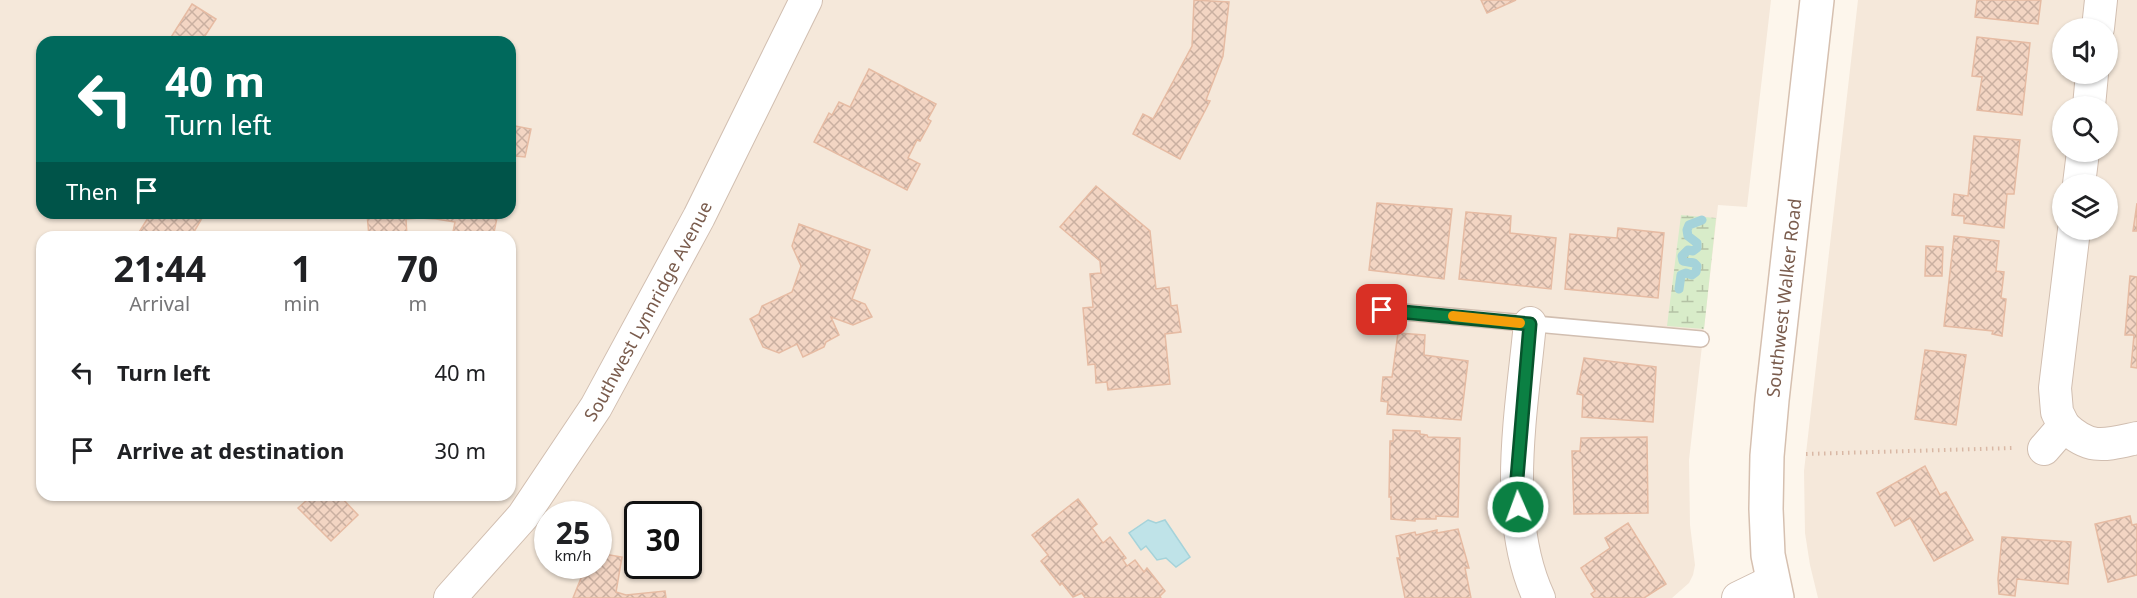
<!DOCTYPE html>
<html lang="en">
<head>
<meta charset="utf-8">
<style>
  :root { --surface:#fff; --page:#f2f2f2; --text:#202124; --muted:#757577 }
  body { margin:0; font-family:"Noto Sans",sans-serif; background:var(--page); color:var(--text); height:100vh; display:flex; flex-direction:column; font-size:22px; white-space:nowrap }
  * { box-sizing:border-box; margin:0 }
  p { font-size:20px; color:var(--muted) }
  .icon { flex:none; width:33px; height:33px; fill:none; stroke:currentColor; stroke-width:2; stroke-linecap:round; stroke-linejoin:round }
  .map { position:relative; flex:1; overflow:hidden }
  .drawer { position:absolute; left:36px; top:231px; width:480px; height:270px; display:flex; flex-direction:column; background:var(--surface); border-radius:18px; box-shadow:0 2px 4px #0004 }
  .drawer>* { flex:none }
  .guide { position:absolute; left:36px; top:36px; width:480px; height:183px; border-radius:18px; box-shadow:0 2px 4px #0004; background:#00695c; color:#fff; overflow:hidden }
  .buttons { position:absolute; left:2052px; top:18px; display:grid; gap:12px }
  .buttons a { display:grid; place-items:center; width:66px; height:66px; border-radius:50%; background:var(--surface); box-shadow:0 2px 4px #0004; font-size:30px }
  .speed { position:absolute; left:534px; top:501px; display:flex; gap:12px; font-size:30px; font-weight:700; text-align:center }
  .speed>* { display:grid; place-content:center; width:78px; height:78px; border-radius:50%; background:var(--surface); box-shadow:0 2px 4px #0004; line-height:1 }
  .speed small { font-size:15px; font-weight:400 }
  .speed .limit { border:3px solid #111; border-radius:9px; background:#fff; color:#111 }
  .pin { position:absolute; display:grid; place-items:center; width:51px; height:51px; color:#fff; margin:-26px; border-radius:12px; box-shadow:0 3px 9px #0006 }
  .me { position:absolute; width:66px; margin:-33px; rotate:358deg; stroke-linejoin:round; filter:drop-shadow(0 0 4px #0008) }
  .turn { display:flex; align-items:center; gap:21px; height:126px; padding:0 30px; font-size:27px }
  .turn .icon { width:78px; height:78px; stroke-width:2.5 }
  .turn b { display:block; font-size:42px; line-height:51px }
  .then { display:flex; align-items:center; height:57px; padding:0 30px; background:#0003; gap:12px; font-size:22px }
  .eta { display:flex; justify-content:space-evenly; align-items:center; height:102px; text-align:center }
  .eta b { font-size:36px; font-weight:700; line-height:42px }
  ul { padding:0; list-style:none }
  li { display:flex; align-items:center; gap:18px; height:78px; padding:0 30px }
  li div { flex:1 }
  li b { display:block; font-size:22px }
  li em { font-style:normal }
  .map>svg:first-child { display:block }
  .residential { fill:#f5e8da; fill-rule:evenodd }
  .wetland { fill:url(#wetland-marsh) }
  .water { fill:#bfe3e8; stroke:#a5d3da; stroke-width:1.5 }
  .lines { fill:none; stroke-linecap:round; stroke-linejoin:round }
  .stream { stroke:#a5d3da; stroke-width:9 }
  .building { fill:url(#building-cross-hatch); stroke:#e6bba3; stroke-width:1.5 }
  .lane-casing { stroke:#d1beb0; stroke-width:18 }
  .street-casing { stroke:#d1beb0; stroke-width:34 }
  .secondary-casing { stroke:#d6c0b0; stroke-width:36 }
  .path { stroke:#d9b8a5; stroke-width:4; stroke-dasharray:1.5 4.5; stroke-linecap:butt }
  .lane { stroke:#fff; stroke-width:15 }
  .street { stroke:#fff; stroke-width:32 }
  .secondary { stroke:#fff; stroke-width:33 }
  .route-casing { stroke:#07532c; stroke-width:15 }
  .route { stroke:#0b8043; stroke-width:10 }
  .slow { stroke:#f59e0b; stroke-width:10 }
  .labels { text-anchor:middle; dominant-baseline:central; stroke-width:6; stroke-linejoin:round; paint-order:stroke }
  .street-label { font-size:18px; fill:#7a5c4d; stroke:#fffaf3 }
</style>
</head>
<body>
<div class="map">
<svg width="2137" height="598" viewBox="0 0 2137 598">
  <defs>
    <pattern id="wetland-marsh" width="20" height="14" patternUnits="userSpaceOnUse" patternTransform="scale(1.5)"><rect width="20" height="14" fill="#d8ecc9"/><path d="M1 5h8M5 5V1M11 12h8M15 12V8" fill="none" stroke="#b4c2a5"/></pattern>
    <pattern id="building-cross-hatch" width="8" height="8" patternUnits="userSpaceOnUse" patternTransform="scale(1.5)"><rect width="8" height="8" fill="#f3d5c3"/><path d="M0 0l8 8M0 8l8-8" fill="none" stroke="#cab0a1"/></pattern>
  </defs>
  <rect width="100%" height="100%" fill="#fdf6ec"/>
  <g class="residential">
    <path d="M0,0h1771l-24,207 -29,-2 -29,255 1,65 5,40 -2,10 -4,8 -17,15h-1672zM42,42h468v171h-468zM42,237h468v258h-468zM548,514h50v52h-50zM638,514h50v52h-50z"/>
    <path d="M1858,0h279v598h-319l-8,-33 -5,-32 -1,-62zM2062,28h46v46h-46zM2062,106h46v46h-46zM2062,184h46v46h-46z"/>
  </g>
  <path class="wetland" d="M1681,215l35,3 -12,111 -37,-3z"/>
  <path class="water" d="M1148,520l8,3 9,-3 25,37 -14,10 -10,-9 -9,2 -11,-14 -5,4 -12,-17z"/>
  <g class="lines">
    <path class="stream" d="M1679,289l2,-14 5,-2 6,2 4,-3 1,-6 -3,-3 -11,-2 -1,-5 6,-6 5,1 4,-3v-5l-9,-7 -1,-6 2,-5 13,-5"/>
  </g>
  <g class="building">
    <path d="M1194,0l35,2 -6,54 -17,44 4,1 -30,58 -47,-25 10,-20 10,5 39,-73z"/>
    <path d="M1481,0h35l-29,13z"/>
    <path d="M1977,0h64l-3,24 -63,-7z"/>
    <path d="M192,4l24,15 -15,23h-33z"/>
    <path d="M1977,37l53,6 -8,72 -45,-5 5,-33 -10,-1z"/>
    <path d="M869,69l67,35 -8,15 3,2 -11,20 -3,-1 -9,18 12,6 -13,26 -93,-48 15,-29 3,2 7,-13 11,5z"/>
    <path d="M510,125l21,4 -6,28 -10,-1 -5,26z"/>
    <path d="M1974,136l46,4 -6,54h-7l-3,34 -40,-5v-7l-12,-1 2,-21 14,2z"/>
    <path d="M1096,186l54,45 6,58 13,-2 2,19 6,-1 4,27 -16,2 5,50 -62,6 -1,-8 -11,1 -1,-19 -7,1 -5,-57 10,-1 -3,-33 11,-1 -1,-12 -40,-34z"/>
    <path d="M1377,203l75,6 -8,70 -75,-9z"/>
    <path d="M2137,203v28h-4z"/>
    <path d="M1466,212l45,4 -1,17 46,5 -5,51 -92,-10z"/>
    <path d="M151,213h54l-14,24h-55z"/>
    <path d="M367,213h136h-5l-5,24h-41l3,-15 -19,-3 -16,-1 -14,1 1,18h-38z"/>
    <path d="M799,224l71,26 -18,49 13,5 7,13 -19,8 -22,-8 8,18 -13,7 -2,5 -21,10 -6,-13 -18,9 -16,-6 -13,-28 9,-5 3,-8 30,-14 9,-26 -9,-20z"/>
    <path d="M1618,228l46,5 -6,65 -93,-9 5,-55 47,4z"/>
    <path d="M1954,236l45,5 -3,30 8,1 -3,26 5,1 -4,37 -10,-2 1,-3 -49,-5z"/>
    <path d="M1926,246l17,1 -1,29h-17z"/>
    <path d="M2130,276l7,1v91l-6,-1 3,-32h-9z"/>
    <path d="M1398,333l27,2 -1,20 44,6 -7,59 -74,-6 1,-12 -7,-1 2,-24h9z"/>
    <path d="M1925,350l41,5 -10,70 -41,-6z"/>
    <path d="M1584,358l72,9 -3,55 -71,-5 1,-22 -6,-1z"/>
    <path d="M1393,430l27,1v3l7,1 1,2 32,1 -2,79 -22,-1v3h-21v2l-24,-2v-22h-2l1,-56h3z"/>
    <path d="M1647,437l1,76 -74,1 -2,-63h8l1,-13z"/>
    <path d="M1925,466l15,29 6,-3 27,48 -39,21 -24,-43 -15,8 -18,-33z"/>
    <path d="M301,495h38l19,20 -27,26 -33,-33 9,-8z"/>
    <path d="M1078,499l19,25 -5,4 11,15 7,-6 16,21 -3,2 4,6 8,-6 9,12 3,-4 18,23 -5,5 1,2h-76l-3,-5 -9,4 -11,-14 -2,2 -19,-24 7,-6 -16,-20z"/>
    <path d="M2130,516l2,9 5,-1v51l-29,7 -13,-58z"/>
    <path d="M1628,523l38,61 -22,14h-50l-3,-4 4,-3 -14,-23 29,-20 -5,-10z"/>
    <path d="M1458,529l11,39h-4l6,30h-66l-8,-40h3l-4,-22 19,-4 1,3 21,-5v3z"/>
    <path d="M2002,537l69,5 -3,42 -51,-5 -2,17 -16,-2 -1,-15z"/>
    <path d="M598,553l24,4 -6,35 10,3 39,-4 1,7h-93l8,-20 2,-12h15z"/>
  </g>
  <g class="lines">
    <g class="lane-casing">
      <path id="lane" d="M1382,310l319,29"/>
    </g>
    <g class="street-casing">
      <g id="street">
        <path d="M2098,28l3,-28"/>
        <path d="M2089,106l3,-32"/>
        <path d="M2079,184l4,-32"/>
        <path d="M1530,323c-8,86 -29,194 9,275"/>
        <path d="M2064,426c26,25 41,19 73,12"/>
        <path d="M2044,449l20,-23 -7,-14 -2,-24 19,-158"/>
        <path id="s1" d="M450,598l73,-82 73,-109 103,-190 107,-217"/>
        <path d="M1738,598l35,-17"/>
      </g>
    </g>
    <g class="secondary-casing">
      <g id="secondary">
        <path id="s2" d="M1777,598l-9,-43 -2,-46 1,-53 5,-56 45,-400"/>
      </g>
    </g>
    <path class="path" d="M1806,454l207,-6"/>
    <use href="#lane" class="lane"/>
    <use href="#street" class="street"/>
    <use href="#secondary" class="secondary"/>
  </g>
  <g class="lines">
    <g class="route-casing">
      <path id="route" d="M1382,310l148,14 -14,166 2,17"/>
    </g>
    <use href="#route" class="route"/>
    <path class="slow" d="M1453,316l67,7"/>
  </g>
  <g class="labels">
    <g class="street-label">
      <text stroke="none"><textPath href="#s2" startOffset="302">Southwest Walker Road</textPath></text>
      <text stroke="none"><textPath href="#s1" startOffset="350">Southwest Lynnridge Avenue</textPath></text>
    </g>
  </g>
</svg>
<div class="buttons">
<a><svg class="icon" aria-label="sound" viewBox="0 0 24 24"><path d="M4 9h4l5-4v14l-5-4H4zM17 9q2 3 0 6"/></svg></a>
<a><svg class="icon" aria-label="search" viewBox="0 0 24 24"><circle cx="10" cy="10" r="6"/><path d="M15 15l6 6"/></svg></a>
<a><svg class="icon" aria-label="layers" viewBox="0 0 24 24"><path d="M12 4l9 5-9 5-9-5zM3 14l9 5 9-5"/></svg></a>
</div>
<div class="speed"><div>25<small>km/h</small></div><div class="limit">30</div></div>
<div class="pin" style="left:1382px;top:310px;background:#d93025"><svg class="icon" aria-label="arrive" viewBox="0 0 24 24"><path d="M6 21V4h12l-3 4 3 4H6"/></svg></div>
<svg class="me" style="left:1518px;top:507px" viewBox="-20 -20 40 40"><circle r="17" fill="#0b8043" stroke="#fff" stroke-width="3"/><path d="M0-11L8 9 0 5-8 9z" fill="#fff"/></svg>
<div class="guide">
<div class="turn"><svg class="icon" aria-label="left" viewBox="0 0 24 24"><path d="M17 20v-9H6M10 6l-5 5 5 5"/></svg><div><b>40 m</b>Turn left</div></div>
<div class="then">Then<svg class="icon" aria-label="arrive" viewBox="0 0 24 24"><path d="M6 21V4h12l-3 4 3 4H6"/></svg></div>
</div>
<section class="drawer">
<div class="eta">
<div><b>21:44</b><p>Arrival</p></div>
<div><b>1</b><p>min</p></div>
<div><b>70</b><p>m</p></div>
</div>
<ul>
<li><svg class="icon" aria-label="left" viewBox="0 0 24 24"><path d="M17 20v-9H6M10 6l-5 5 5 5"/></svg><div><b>Turn left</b></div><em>40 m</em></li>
<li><svg class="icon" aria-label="arrive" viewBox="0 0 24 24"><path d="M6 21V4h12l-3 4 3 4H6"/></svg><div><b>Arrive at destination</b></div><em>30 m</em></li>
</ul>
</section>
</div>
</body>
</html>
